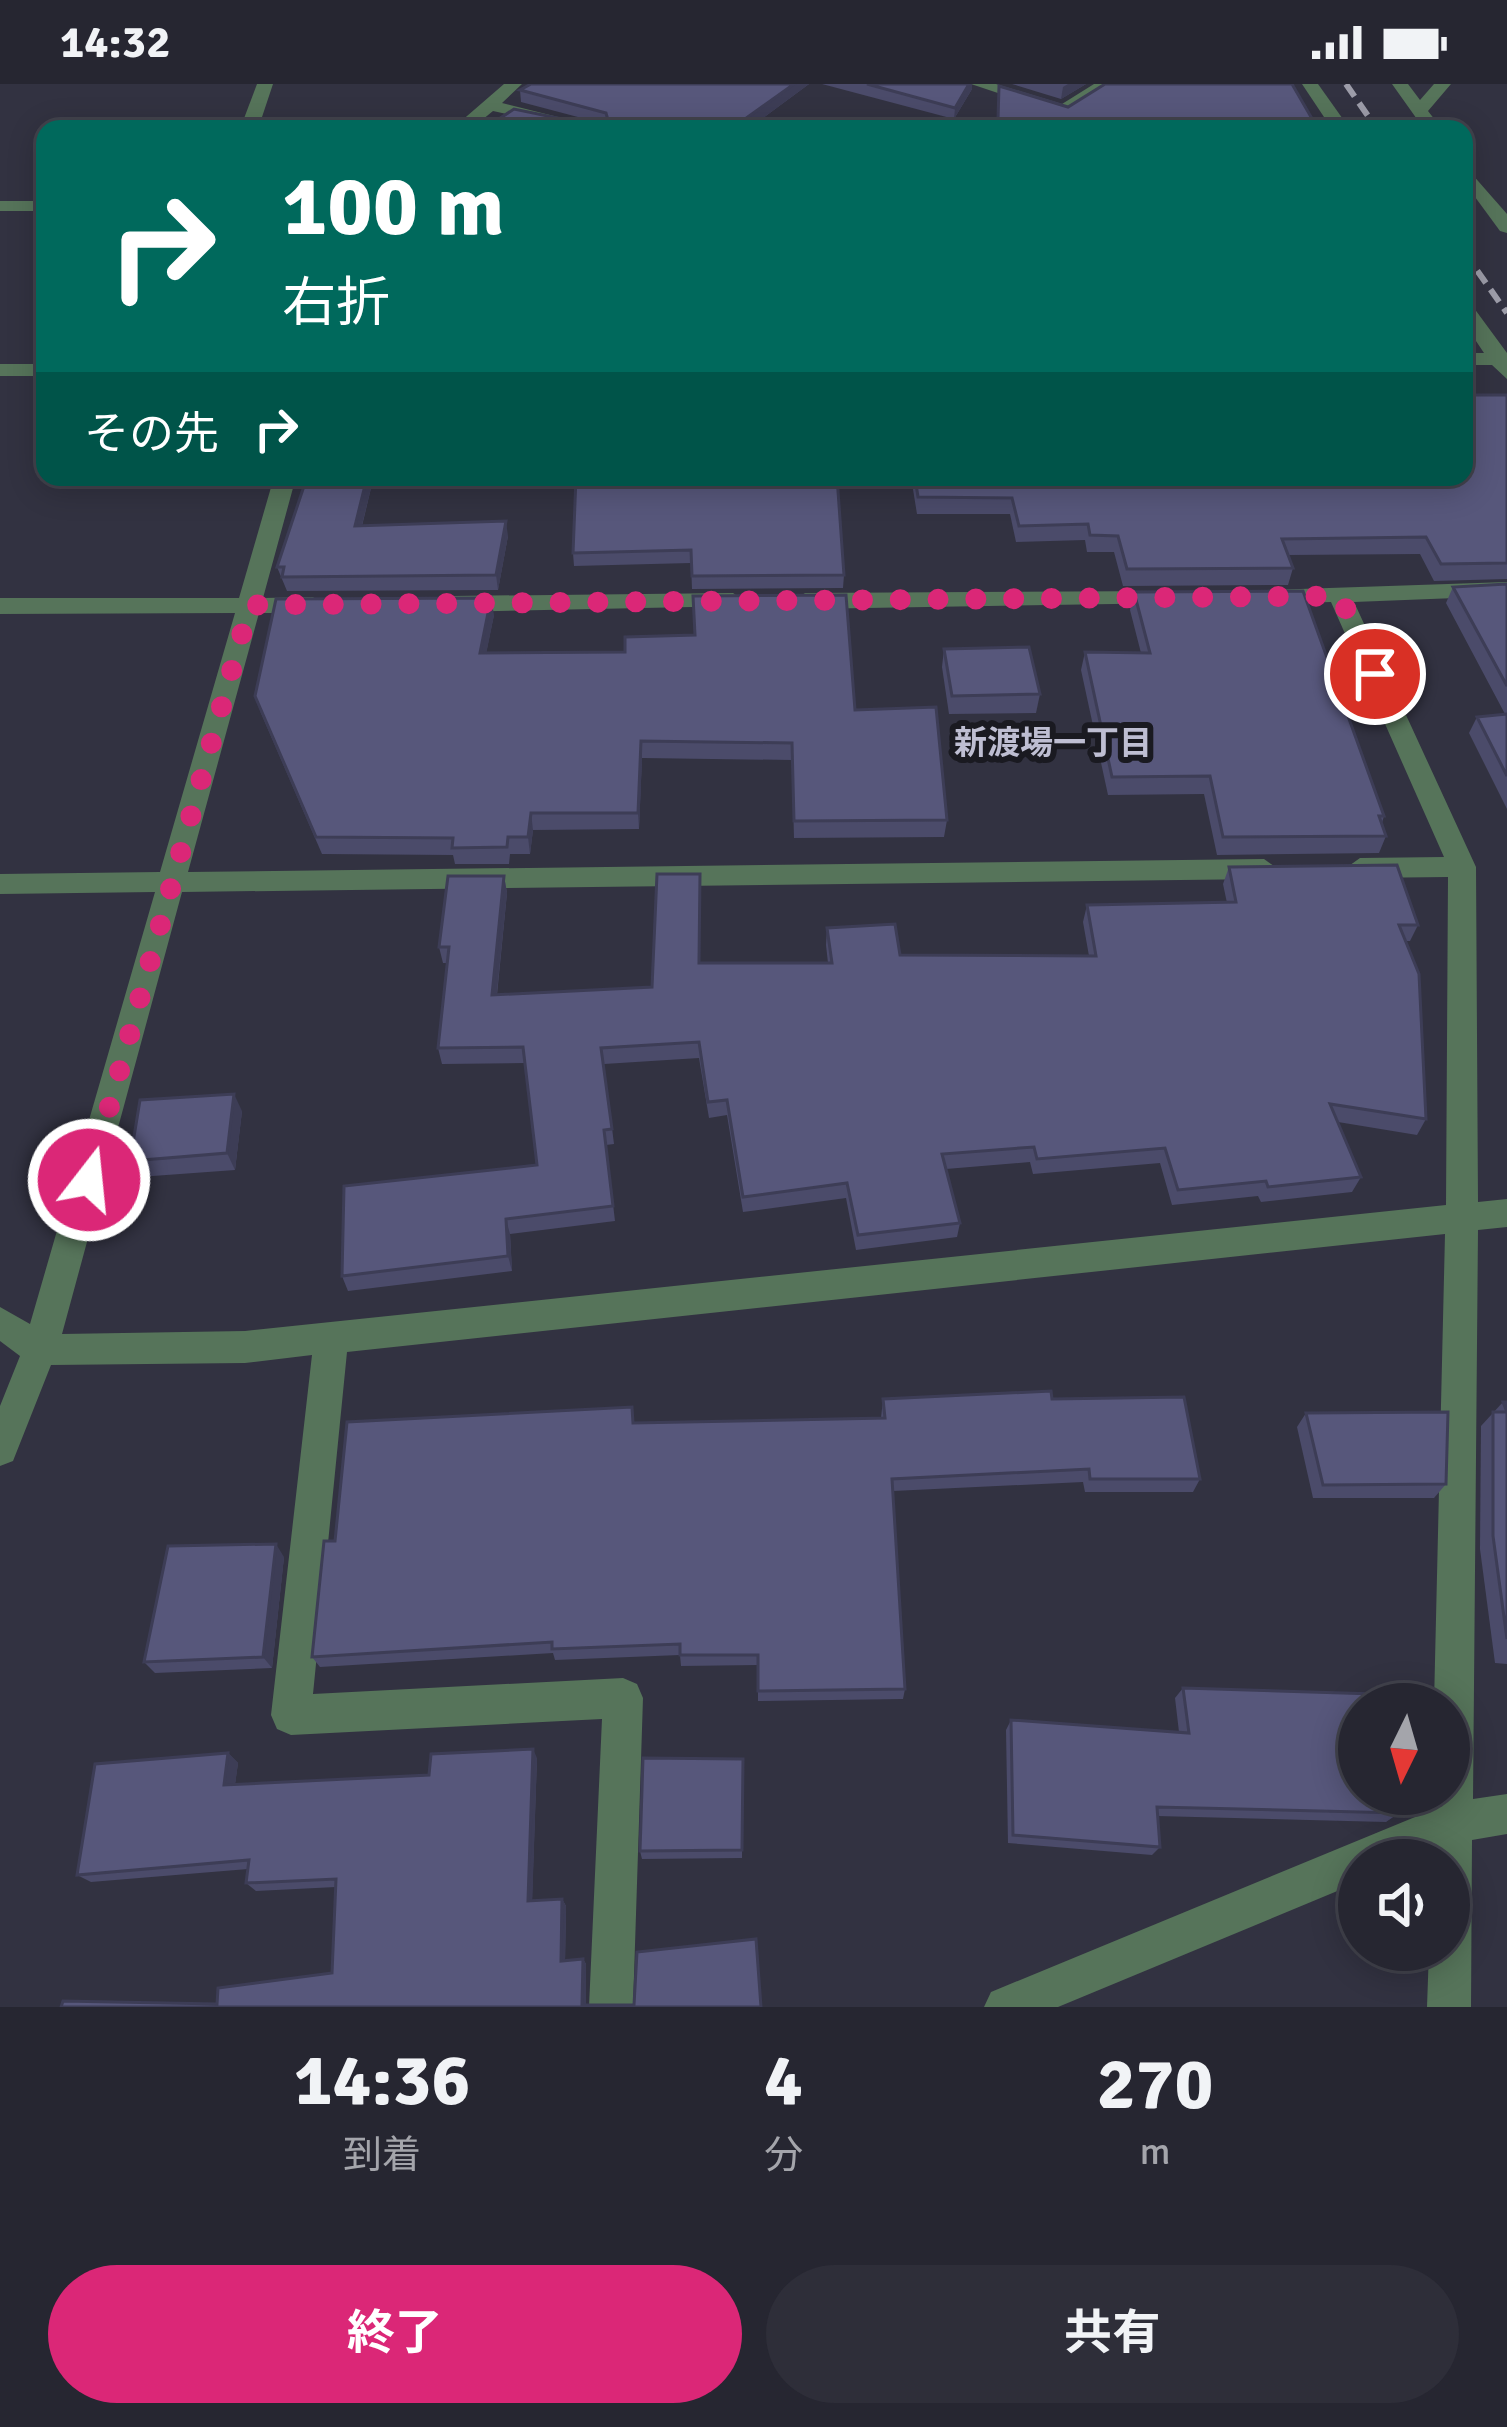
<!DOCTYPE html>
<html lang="ja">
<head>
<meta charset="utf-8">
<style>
  :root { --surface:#262631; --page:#2e2e39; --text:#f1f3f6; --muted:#a4a5ab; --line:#42434d; --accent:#db2777 }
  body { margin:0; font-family:Signika,"Noto Sans JP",sans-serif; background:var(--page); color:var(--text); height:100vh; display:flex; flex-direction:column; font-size:45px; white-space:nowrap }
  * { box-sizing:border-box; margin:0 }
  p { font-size:39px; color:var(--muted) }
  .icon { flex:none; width:66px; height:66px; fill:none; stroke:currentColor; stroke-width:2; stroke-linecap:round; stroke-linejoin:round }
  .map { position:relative; height:1923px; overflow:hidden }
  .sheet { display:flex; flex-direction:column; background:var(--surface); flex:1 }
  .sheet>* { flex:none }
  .guide { position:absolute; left:36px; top:36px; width:1437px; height:366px; border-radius:24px; box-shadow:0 6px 30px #0003,0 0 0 3px var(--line); background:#00695c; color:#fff; overflow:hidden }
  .needle { width:78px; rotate:185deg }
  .tools { position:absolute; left:1338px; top:1599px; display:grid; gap:24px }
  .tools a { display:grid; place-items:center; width:132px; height:132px; border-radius:50%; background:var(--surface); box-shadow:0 6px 30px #0003,0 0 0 3px var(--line); font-size:60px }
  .pin { position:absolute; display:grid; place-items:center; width:102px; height:102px; color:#fff; margin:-51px; border:6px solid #fff; border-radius:50%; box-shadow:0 3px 12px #0007 }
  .me { position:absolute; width:132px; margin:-66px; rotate:16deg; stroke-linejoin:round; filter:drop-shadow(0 0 9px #0008) }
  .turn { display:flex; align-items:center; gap:42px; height:252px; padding:0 48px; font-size:54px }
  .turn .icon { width:156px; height:156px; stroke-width:2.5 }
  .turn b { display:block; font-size:84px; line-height:102px }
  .then { display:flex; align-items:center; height:114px; padding:0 48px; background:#0003; gap:24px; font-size:45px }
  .eta { display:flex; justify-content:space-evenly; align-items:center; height:204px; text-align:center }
  .eta b { font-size:72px; font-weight:700; line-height:84px }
  .button { display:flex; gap:24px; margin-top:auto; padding:24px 48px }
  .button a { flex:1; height:138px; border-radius:72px; background:var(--accent); color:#fff; font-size:48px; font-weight:700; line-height:138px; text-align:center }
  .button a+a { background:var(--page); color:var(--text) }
  .status { display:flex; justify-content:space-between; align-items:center; height:84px; padding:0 60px; background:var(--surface); direction:ltr }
  .status svg { height:33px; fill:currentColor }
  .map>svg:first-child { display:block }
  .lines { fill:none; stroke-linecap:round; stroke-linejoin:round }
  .minor { fill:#56745a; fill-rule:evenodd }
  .rail { stroke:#9d9da9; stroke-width:6; stroke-dasharray:15 8; stroke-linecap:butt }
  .wall { fill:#4b4b6a }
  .shaded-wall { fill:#3d3d56 }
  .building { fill:#57577b; stroke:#3d3d56; stroke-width:3 }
  .route { stroke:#db2777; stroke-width:21; stroke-dasharray:0 37.8 }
  .labels { text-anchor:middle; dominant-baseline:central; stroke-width:12; stroke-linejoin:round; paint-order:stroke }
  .neighbourhood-label { font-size:33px; font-weight:bold; fill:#bebed2; stroke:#1a1a21 }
</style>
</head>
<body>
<div class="status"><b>14:32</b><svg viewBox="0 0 49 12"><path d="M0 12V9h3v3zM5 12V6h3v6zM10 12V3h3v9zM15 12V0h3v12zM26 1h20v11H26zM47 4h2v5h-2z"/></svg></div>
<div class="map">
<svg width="1507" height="1923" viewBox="0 0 1507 1923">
  <rect width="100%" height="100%" fill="#323241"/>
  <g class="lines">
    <g class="minor">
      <path d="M257,0h16l-15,45h-18z"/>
      <path d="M504,0h18l-20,19 104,26h-32l-81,-18 -22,18h-19z"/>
      <path d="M971,0h25l66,20 32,-20h20l-50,31z"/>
      <path d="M1302,0h16l32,45h-18z"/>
      <path d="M1392,0h16l12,16 14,-16h17l-23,27 14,18h-18z"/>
      <path d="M1464,81l43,49v19l-7,-2 -36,-49z"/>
      <rect x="0" y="117" width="45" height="10"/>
      <path d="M1464,218l7,2 36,49v26l-15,-14h-28v-12h20l-20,-30z"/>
      <rect x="0" y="280" width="45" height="12"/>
      <path d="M274,393h22l-33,121 50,-1 12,8 -12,8h-54l-71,259 1076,-13 14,10 -14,10 -1082,13 -120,442 183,-3 1201,-126 2,-328 -88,1 -14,-10 14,-10 84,-1 -113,-255 -64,2 -12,-7 12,-7 240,-8v14l-153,6 122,265 2,335 29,-3v28l-29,3 -5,569 34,-5v40l-35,6 -1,167h-44l2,-57h20v-90h-18v-8l-20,8h-52v22l-301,125h-74l7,-15 441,-182v-16h17v-90h-15l11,-470 -1098,118 -34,342 310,-16 14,6 6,14 -10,309h-44l13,-288 -311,16 -14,-6 -6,-14 41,-360 -67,8 -194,2 -38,96 -13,5v-60l20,-50 -20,-15v-34l30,17 125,-432 -155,2v-20l160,-2 75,-259 -235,1v-16h239z"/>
      <path d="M1171,507l8,2v10l-374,6 -12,-8 12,-8z"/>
      <path d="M733,509l12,8 -4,5 -290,6 -12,-8 12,-8z"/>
    </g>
    <g class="rail">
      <path d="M1346,0l31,45"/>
      <path d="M1464,168l43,61"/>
    </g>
  </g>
  <g class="wall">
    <path d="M809,0l-61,45h-264l109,-8 -72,-19 -1,-12z"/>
    <path d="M822,0h150v5l-18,30z"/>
    <path d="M1012,0h74l-25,15z"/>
    <path d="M1507,311v184l-73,2 -14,-27 -132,1 5,13 -5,17 -165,1 -9,-34h-27l-2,-12 -69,2 -6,-28h-93l-6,-37h553z"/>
    <path d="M307,393h63l2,7 -10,42 146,10 -10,54 -211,1 -10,-24z"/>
    <path d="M576,393l268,98 -1,13 -151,1 -1,-26 -117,3 -1,-13z"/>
    <path d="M1507,500v225l-38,-76 8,-16 28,-3 -59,-111 7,-16z"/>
    <path d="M1134,508l250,224 -2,7 4,13 -7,17 -162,2 -13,-61 -96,1 -27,-125 4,-18 56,1 -11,-43z"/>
    <path d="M494,531l-8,38 369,57 92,110 -3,17 -150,1 -2,-78 -150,-2 -3,71 -106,1 -3,24h-20l-1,10h-54l-2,-9 -131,-1 -61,-141 -6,-17z"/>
    <path d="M944,565l96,45 -4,19 -87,1 -7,-47z"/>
    <path d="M1229,783l189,58 -8,16h-4l20,178 -9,16 -79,-13 23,55 -9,15 -91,10 -3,-6 -86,9 -12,-42 -127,11 -3,-12 -84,7 14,54 -3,14 -101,13 -10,-52 -103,14 -16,-97 -18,3 -10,-60 -95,6 10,80 -8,1 9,76 -105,13 2,37 -164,20 -6,-15 195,-111 -12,-102 -83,1 -4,-16 9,-85h-4l-4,-16 65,-71 3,17 -10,102 155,-8 48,-24h128l-2,-18 1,-17 73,27 189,1 -6,-34 4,-17 140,-2 -4,-19z"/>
    <path d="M242,1027l-7,59 -96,7 -9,-16z"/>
    <path d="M883,1315h169l148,80 -7,13h-108l-2,-10 -190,9 12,198 -2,10 -145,2v-36l-77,1 -1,-11 -125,5 -2,-7 -233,14 -8,-10 23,-116 299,-118 247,-5z"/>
    <path d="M1503,1318h4v262l-12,-1 -15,-114 1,-123z"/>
    <path d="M1306,1329l140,71 -12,14h-121l-16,-71z"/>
    <path d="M284,1473l-12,111 -117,5 -11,-11z"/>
    <path d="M1183,1604l216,125 -13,9 -229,-6 3,31 -8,8 -144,-12 -2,-113 5,-10 168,12 -4,-34z"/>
    <path d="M228,1669l10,10 -3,21 194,-9 108,-17 -5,142 30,-1 4,7 -1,55 18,-2 3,5v41l175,2 -544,-3 115,-31 4,-86 -80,4 -10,-8 2,-14 -157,13 -14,-7z"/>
    <path d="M743,1675l-1,99 -100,1 -2,-8z"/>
  </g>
  <g class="shaded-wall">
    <path d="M794,0h15l-61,45h-17z"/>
    <path d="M969,0h3v5l-18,30 1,-11z"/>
    <path d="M1068,0h18l-25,15 2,-12z"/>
    <path d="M367,393h3l2,7 -14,57 -3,-15z"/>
    <path d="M506,437l2,15 -10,54 -2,-15z"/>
    <path d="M491,514l3,17 -11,55 -3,-17z"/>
    <path d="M641,657l1,17 -3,71 -1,-16z"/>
    <path d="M531,729l2,17 -3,24 -2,-17z"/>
    <path d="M504,792l3,17 -12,118 -3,-16z"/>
    <path d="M234,1010l8,17 -7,59 -8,-17z"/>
    <path d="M506,1135l4,15 2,37 -4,-15z"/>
    <path d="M276,1460l8,13 -12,111 -9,-11z"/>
    <path d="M533,1665l4,9 -5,150 -4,-7z"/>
    <path d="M228,1669l10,10 -4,30 -10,-8z"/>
    <path d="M562,1815l4,7 -1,61 -4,-6z"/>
    <path d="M583,1875l3,5v43l-4,-2z"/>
  </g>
  <g class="building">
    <path d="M531,0h263l-63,45h-247l30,-20 58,12 36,-1 -2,-7 -86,-23z"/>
    <path d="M867,0h102l-14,24z"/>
    <path d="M1105,0h187l26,45h-320l8,-8 -8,-2 1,-33 69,21z"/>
    <path d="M1464,311h43v168l-66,1 -15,-27 -144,2 11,29 -166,1 -9,-33 -28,-1 -2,-11 -69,2 -7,-28 -94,-1 -3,-20h549z"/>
    <path d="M307,393h60l-12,49 151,-5 -10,54 -214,2 2,-10h-7z"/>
    <path d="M576,393h261l7,98 -152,1 -1,-26 -118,3z"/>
    <path d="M1507,500v102l-54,-99z"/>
    <path d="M1303,507l81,225h-5l7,20 -163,1 -13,-61 -98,1 -27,-125 65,1 -16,-61z"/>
    <path d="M846,511l9,115 81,-3 11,113 -153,1 -2,-78 -151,-2 -3,72h-107l-3,24h-20l-1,10 -55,1 1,-10 -137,-1 -61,-141 21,-97 215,-1 -11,55 145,-1v-15l70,-2 -2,-39z"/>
    <path d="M1029,563l11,47 -88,2 -8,-47z"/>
    <path d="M1507,630v62l-30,-59z"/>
    <path d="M1397,781l21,60h-19l20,49 7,145 -96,-15 31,73 -93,10 -2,-6 -88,9 -13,-42 -128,11 -3,-12 -92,7 18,69 -102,12 -11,-52 -104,14 -16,-97 -19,2 -9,-60 -98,6 11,81 -8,1 9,76 -107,13 2,37 -166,20 2,-90 193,-21 -14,-118 -85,1 11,-101h-10l9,-71h56l-12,119 160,-8 5,-113h43l-1,89h133l-5,-35 68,-4 5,31 196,1 -9,-51 149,-3 -7,-35z"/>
    <path d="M234,1010l-7,59 -97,8 10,-61z"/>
    <path d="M1051,1307l1,8 132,-2 16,82h-110l-1,-10 -197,10 13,210 -147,2v-36h-78v-11l-128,5v-7l-240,15 12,-116h11l12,-119 285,-15 1,16 252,-5 -2,-19z"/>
    <path d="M1503,1318h4v237l-14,-103v-124h14z"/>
    <path d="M1448,1328l-2,72 -123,1 -17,-72z"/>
    <path d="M276,1460l-13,113 -119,5 24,-116z"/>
    <path d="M1183,1604l192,6 2,10h-18v90h36l4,19 -242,-6 3,40 -147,-12 -2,-115 178,13z"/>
    <path d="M533,1665l-5,152 34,-2 -1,62 22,-2 -1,46h52l3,-53 119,-13 5,68h-700l2,-6 154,3 1,-16 114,-15 4,-94 -90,4 3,-23 -172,15 18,-111 133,-11 -4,32 205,-10 2,-21z"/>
    <path d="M643,1674l100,1 -1,91 -102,1z"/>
  </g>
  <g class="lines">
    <path class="route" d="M89,1096l161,-575 1090,-9 35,78"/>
  </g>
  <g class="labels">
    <g class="neighbourhood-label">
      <text x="1053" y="659">新渡場一丁目</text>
    </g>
  </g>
</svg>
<div class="tools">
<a><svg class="needle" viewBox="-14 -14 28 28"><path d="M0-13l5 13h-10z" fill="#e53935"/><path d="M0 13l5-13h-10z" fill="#a4a5ab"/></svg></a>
<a><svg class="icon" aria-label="sound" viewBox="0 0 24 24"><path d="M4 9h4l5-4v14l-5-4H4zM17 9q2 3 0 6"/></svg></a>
</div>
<div class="pin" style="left:1375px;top:590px;background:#d93025"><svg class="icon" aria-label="arrive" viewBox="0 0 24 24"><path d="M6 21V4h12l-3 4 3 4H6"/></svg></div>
<svg class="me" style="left:89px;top:1096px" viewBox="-20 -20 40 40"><circle r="17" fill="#db2777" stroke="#fff" stroke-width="3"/><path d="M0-11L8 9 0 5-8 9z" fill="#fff"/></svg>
<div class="guide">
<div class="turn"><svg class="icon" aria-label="right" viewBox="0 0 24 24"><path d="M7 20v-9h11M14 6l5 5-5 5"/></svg><div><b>100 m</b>右折</div></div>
<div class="then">その先<svg class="icon" aria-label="right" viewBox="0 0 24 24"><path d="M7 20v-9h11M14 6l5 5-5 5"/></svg></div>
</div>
</div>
<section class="sheet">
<div class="eta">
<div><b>14:36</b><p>到着</p></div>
<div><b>4</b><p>分</p></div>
<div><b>270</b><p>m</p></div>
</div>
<div class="button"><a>終了</a><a>共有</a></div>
</section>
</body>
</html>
